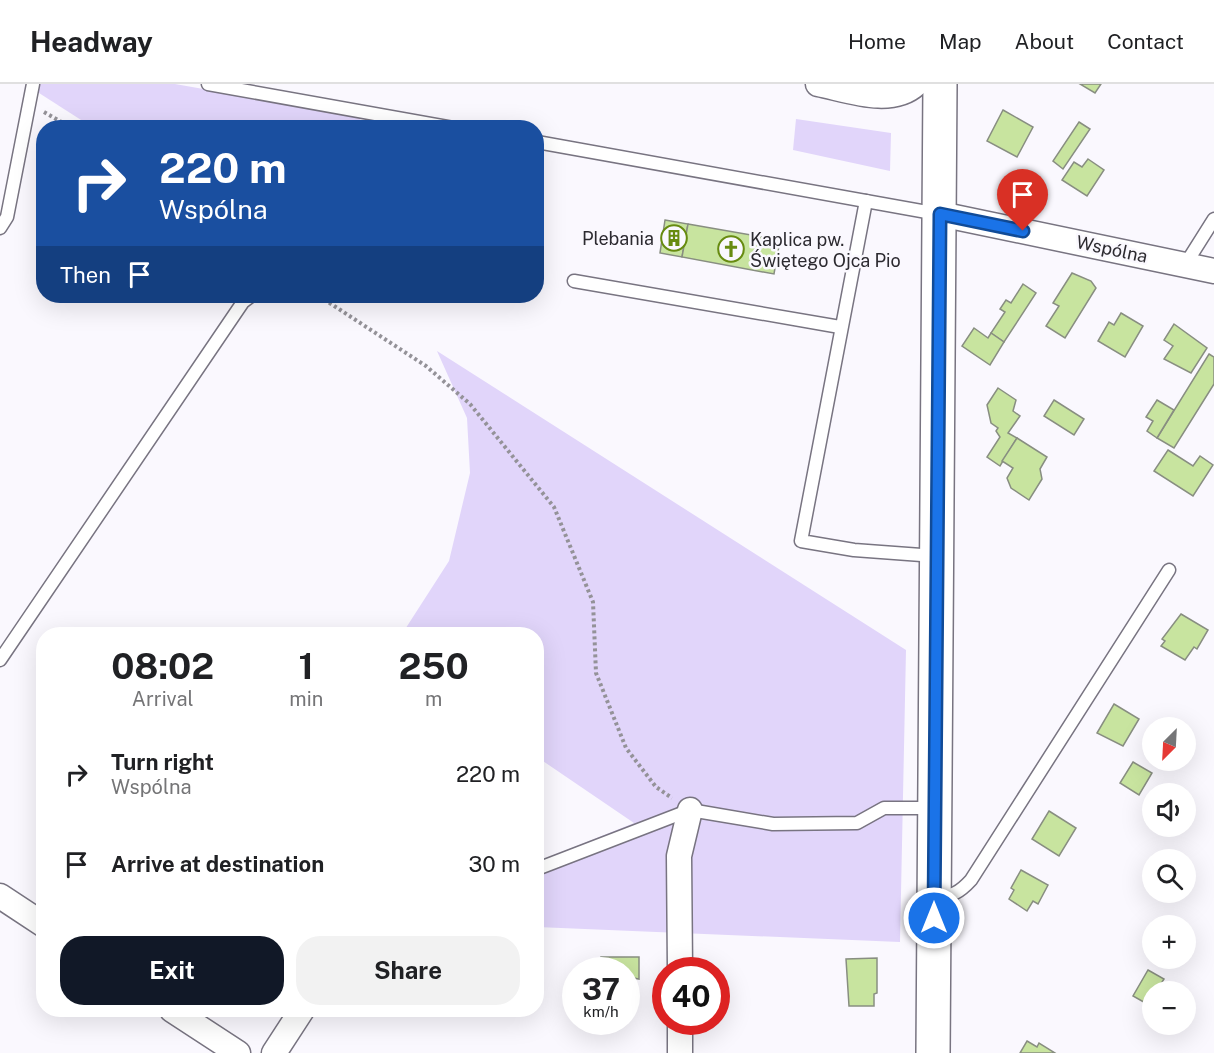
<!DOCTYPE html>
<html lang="en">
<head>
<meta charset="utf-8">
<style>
  :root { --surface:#fff; --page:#f2f2f2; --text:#202124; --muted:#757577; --line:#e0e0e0; --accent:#111827 }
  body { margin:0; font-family:"Public Sans",sans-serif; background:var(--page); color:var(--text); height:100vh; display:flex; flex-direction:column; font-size:22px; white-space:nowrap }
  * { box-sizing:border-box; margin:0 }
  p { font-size:20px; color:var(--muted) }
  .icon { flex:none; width:33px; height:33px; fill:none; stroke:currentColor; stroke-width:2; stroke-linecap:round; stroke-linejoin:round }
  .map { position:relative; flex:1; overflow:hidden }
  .side { position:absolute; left:36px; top:543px; width:508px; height:390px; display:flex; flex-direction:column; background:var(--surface); border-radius:24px; box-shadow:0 6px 24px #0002 }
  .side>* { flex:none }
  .guide { position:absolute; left:36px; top:36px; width:508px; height:183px; border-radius:24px; box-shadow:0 6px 24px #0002; background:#1a4fa0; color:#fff; overflow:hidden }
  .needle { width:39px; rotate:204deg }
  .buttons { position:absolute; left:1142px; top:633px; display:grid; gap:12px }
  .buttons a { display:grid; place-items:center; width:54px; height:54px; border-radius:50%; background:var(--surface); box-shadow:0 6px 24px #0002; font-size:30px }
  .speed { position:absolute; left:562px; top:873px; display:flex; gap:12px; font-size:30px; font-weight:700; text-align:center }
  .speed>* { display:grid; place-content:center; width:78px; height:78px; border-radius:50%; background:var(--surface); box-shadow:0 6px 24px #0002; line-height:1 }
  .speed small { font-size:15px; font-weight:400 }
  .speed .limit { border:9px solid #d22; background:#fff; color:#111 }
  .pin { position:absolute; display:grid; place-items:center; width:51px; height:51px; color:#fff; margin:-62px -26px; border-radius:50% 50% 50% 0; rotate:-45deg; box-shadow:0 0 6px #0007 }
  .pin .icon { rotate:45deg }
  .me { position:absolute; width:66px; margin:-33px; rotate:0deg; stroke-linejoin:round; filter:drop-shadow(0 0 4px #0008) }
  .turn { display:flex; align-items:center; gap:21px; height:126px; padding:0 24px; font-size:27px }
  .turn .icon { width:78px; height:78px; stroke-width:2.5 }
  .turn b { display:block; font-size:42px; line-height:51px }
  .then { display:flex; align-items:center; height:57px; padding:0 24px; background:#0003; gap:12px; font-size:22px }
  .eta { display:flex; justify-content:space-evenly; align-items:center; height:102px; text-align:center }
  .eta b { font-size:36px; font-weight:700; line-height:42px }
  .action { display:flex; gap:12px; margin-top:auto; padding:12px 24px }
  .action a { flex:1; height:69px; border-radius:24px; background:var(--accent); color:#fff; font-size:24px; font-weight:700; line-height:69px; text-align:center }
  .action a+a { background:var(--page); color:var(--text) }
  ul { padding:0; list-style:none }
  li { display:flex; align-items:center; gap:18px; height:90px; padding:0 24px }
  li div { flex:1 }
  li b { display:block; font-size:22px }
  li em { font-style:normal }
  header { display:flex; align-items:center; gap:36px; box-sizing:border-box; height:84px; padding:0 30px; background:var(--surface); border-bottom:2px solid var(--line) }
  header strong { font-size:28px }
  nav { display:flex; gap:33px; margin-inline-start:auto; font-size:21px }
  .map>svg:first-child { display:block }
  .green { fill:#e1d5fa }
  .building { fill:#c8e49f; stroke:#888e81; stroke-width:1.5 }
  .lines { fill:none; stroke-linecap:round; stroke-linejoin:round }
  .lane-casing { stroke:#787481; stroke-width:15 }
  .street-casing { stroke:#787481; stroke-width:27 }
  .secondary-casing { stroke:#787481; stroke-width:36 }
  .path { stroke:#949298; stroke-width:4; stroke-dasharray:3 3; stroke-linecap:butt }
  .lane { stroke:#fff; stroke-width:12 }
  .street { stroke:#fff; stroke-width:24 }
  .secondary { stroke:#fff; stroke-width:33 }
  .route-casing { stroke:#114b97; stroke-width:15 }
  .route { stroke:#1a73e8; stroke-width:10 }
  .labels { text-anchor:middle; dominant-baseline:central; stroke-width:5; stroke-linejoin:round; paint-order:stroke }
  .poi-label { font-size:18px; fill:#2c2a30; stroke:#faf8fe; text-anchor:end }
  .street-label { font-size:18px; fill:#2c2a30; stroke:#faf8fe }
</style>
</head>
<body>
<header>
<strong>Headway</strong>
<nav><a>Home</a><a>Map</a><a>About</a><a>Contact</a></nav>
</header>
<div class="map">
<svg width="1214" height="969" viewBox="0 0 1214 969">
  <rect width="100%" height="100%" fill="#faf8fe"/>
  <g class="green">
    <path d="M25,0h150l186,33 -4,11 -265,-1z"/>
    <path d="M796,35l95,14 -1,38 -97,-21z"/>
    <path d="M437,267l469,299 -6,292 -363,-15v-65l97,-39 -97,-66v-123h-135l47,-73 21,-88 -3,-55z"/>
  </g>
  <g class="building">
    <path d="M1080,0h21l-6,9z"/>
    <path d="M1003,26l30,17 -16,30 -30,-16z"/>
    <path d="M1079,38l11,7 -27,40 -10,-8z"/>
    <path d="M1088,75l16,11 -17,26 -25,-16 12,-18 8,5z"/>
    <path d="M665,136l23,4 -6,33 -22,-4z"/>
    <path d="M688,140l92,16 -6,34 -92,-17z"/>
    <path d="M1072,189l19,8 5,7 -31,50 -19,-12 13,-20 -6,-3z"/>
    <path d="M1023,200l13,9 -32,49 -13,-9 14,-21 -5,-3 6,-9 5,3z"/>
    <path d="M1121,229l22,13 -18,31 -27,-16 11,-19 5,3z"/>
    <path d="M1174,240l33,24 -16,25 -27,-14 9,-13 -9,-6z"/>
    <path d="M974,244l14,10 3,-5 13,9 -14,23 -28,-19z"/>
    <path d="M1209,270l5,3v27l-40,64 -17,-10z"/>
    <path d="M998,304l18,12 -3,11 7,5 -12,17 9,5 -17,28 -13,-9 13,-20 -4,-6 2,-3 -7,-5 -4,-18z"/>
    <path d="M1054,316l30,19 -10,16 -30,-19z"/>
    <path d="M1157,316l17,10 -17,28 -10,-7 6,-10 -7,-4z"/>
    <path d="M1017,354l30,19 -7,12 2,10 -13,21 -18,-12 -4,-10 6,-10 -11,-7z"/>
    <path d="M1168,366l25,16 7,-10 13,9 -20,31 -39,-25z"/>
    <path d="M1181,530l27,16 -11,19 -3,-2 -9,13 -24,-14 4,-5 -3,-2z"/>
    <path d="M1114,620l25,15 -16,27 -26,-13z"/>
    <path d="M1133,678l19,11 -13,22 -19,-12z"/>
    <path d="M1049,727l27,17 -17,28 -27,-17z"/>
    <path d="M1021,786l27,15 -10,19 -5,-3 -6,10 -18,-12 5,-9 -3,-2z"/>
    <path d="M601,873h38v22l-6,-1v19h-6v-27h-26z"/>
    <path d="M877,874v35l-3,1v12h-25l-3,-47z"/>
    <path d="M1148,886l16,9 -8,13h-4l-3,13 -16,-9z"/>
    <path d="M1027,957l10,6 2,-4 16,10h-35z"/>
  </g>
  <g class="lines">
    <g class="lane-casing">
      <g id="lane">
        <path d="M208,0l245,44"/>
        <path d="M537,58l401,72"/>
        <path d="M866,117l-65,340 53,9 81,6"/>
        <path d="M0,144l7,-11 26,-133"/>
        <path d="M1185,181l29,-46"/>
        <path d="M574,197l266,46"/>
        <path d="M0,576l243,-358 8,-6"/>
        <path d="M537,785l153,-59 83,14 84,-1 27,-15h49"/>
        <path d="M936,812c16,1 24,-4 35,-16l198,-310"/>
      </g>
    </g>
    <g class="street-casing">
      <g id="street">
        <path d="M818,0c30,6 73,23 98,0"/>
        <path d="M940,130l274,57"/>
        <path d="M0,812l44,29"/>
        <path d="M680,886l-1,-114 11,-46"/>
        <path d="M172,926l66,43"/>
        <path d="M680,938v31"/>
        <path d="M274,969l28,-43"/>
      </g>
    </g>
    <g class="secondary-casing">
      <path id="secondary" d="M933,969l7,-969"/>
    </g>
    <g class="path">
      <path d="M44,28l28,16"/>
      <path d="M319,212l107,70 44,38 84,103 39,95 3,71 30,75 30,39 16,11"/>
    </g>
    <use href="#lane" class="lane"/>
    <use href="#street" class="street"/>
    <use href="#secondary" class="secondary"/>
  </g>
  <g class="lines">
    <g class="route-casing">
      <path id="route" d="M934,834l6,-704 83,17"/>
    </g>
    <use href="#route" class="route"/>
  </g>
  <defs>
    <g id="building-ring" transform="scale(1.35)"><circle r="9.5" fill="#faf8fe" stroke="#678b10" stroke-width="1.5"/><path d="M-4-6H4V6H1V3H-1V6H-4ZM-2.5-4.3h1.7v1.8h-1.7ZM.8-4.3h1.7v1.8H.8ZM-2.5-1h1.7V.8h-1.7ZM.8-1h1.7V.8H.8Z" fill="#678b10"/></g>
    <g id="church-ring" transform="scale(1.35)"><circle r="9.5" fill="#faf8fe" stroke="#678b10" stroke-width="1.5"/><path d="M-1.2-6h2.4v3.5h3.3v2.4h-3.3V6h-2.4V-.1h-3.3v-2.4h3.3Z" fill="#678b10"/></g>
  </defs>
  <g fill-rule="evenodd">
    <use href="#building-ring" x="674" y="154"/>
    <use href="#church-ring" x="731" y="165"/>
  </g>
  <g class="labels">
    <g class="poi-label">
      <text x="654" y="154">Plebania</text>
      <text x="750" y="155" text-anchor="start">Kaplica pw.<tspan x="750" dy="21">Świętego Ojca Pio</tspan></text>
    </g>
    <g class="street-label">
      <text transform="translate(1112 165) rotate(12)">Wspólna</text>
    </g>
  </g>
</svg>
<div class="buttons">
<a><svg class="needle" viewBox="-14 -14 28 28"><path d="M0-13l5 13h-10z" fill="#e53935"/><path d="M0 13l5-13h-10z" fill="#757577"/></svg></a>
<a><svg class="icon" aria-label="sound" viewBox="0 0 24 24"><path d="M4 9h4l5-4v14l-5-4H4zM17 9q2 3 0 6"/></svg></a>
<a><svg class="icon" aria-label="search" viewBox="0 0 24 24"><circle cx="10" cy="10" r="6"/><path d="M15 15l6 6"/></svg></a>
<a>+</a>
<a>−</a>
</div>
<div class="speed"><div>37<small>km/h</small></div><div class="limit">40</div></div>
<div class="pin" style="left:1023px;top:147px;background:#d93025"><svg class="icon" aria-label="arrive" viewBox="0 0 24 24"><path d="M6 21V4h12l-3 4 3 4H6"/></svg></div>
<svg class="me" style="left:934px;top:834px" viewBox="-20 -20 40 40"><circle r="17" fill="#1a73e8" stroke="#fff" stroke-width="3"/><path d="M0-11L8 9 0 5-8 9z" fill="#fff"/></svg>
<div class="guide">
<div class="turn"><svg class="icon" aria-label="right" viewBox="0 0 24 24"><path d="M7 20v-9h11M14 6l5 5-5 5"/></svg><div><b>220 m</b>Wspólna</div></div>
<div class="then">Then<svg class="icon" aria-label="arrive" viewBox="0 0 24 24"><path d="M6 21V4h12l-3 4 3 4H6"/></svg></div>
</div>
<section class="side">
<div class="eta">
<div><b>08:02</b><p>Arrival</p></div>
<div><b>1</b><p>min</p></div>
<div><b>250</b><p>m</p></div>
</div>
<ul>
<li><svg class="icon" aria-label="right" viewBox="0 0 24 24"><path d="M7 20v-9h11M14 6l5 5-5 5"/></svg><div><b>Turn right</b><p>Wspólna</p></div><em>220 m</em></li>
<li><svg class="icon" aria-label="arrive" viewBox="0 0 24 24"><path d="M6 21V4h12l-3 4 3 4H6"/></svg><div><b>Arrive at destination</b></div><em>30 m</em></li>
</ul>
<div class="action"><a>Exit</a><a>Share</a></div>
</section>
</div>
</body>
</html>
